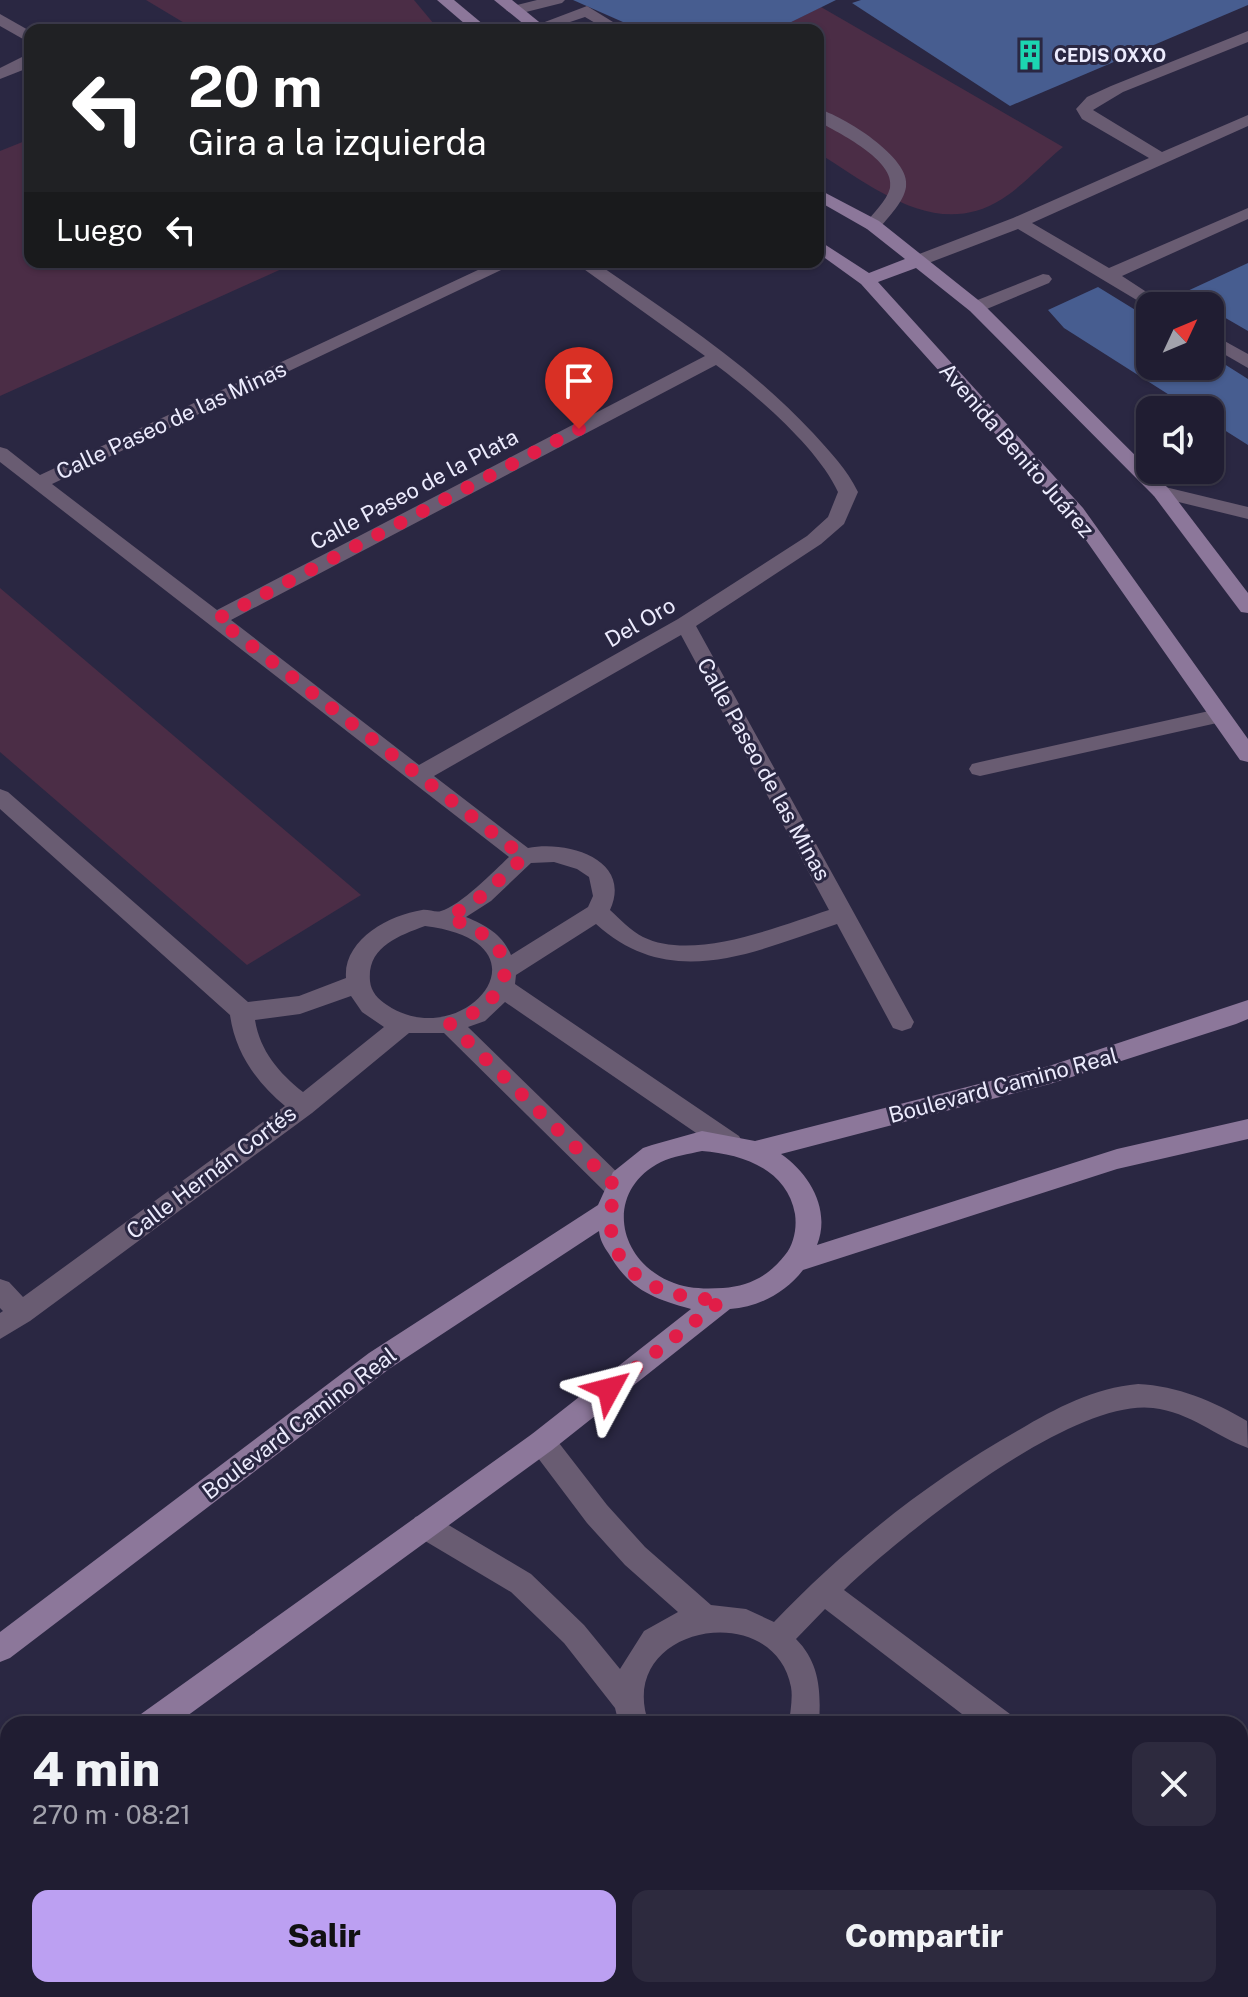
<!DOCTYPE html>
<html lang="es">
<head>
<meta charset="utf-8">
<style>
  :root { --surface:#201d32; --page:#2d2a3e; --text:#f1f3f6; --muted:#a2a2ac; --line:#3d3b4d; --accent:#bca0f2 }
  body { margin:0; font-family:"Public Sans",sans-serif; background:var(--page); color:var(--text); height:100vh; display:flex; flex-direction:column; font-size:30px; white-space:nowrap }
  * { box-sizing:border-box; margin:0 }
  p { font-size:26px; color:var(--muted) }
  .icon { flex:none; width:44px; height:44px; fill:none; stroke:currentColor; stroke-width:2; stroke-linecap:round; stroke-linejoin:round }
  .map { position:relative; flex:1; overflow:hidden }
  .panel { position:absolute; left:0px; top:1716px; width:1248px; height:282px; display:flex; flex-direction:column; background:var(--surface); border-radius:24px 24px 0 0; box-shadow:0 2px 6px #0004,0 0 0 2px var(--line) }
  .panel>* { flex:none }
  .hud { position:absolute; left:24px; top:24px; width:800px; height:244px; border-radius:16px; box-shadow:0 2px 6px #0004,0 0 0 2px var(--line); background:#202124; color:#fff; overflow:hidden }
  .needle { width:52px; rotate:46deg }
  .buttons { position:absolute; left:1136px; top:292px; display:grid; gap:16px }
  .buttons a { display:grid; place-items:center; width:88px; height:88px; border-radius:16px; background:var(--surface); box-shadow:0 2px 6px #0004,0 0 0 2px var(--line); font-size:40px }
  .pin { position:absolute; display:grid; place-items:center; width:68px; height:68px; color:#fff; margin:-82px -34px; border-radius:50% 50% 50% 0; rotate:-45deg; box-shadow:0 0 8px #0007 }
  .pin .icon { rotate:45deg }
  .me { position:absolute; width:88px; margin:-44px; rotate:52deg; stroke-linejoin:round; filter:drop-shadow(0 0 6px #0008) }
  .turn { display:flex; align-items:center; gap:28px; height:168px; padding:0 32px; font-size:36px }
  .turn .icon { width:104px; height:104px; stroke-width:2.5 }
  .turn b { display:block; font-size:56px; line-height:68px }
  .then { display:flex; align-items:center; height:76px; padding:0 32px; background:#0003; gap:16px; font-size:30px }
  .round { display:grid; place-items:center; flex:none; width:84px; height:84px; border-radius:16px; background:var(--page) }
  .headline { display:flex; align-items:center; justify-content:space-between; height:136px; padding:0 32px }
  h1 { font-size:48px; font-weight:800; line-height:60px }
  .cta { display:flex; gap:16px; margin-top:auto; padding:16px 32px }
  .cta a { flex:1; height:92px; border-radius:16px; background:var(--accent); color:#111; font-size:32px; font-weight:800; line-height:92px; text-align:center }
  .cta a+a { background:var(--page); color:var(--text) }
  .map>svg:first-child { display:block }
  .green { fill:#4b2d46 }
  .building { fill:#475d90 }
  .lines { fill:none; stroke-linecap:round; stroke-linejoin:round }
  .lane { fill:#695c72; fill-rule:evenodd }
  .street { fill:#695c72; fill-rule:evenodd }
  .secondary { fill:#8c779a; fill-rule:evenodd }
  .route { stroke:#e11d48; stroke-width:14; stroke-dasharray:0 25.2 }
  .labels { text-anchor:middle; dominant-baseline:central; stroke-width:6; stroke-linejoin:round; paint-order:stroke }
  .far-poi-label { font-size:18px; font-weight:bold; fill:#ecebfd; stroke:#2a2742; text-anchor:start }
  .street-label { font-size:22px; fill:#ecebfd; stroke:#2a2742 }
</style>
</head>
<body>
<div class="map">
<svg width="1248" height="1997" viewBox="0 0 1248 1997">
  <rect width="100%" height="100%" fill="#2a2742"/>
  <g class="green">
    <path d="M146,0h268l20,24 -16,6h-222z"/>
    <path d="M821,7l242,140c-20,16 -39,38 -61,52 -66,42 -128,-12 -184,-46v-123h-43z"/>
    <path d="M30,139v123h267l-297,134v-245z"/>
    <path d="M0,588l361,307 -114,70 -247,-213z"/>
  </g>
  <g class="building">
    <path d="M573,0h263l-61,30h-134z"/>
    <path d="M861,0h387v5l-238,101 -158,-103z"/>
    <path d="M1248,263v68l-38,-22v-3l-27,-13z"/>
    <path d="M1098,287l52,32v47h60v-11l38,24v66l-38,-24v-11h-17l-129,-82 -16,-18z"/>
  </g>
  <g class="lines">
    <g class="lane">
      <path d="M537,0h28l-3,3 -48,12 -8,-5 3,-3z"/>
      <path d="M587,6l39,24h-19l-22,-13 -39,13 -17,-2z"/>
      <path d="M1248,31v11l-125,50 -30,18 69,42 86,-37v11l-216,97 77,45 139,-60v11l-126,57 46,30 -18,2 -132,-79 -92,35h-12l-3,-4 3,-4 99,-38 136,-60 -67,-39 -6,-10 11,-12 24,-11z"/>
      <path d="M818,109c24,6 94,49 88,78 -2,15 -18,30 -27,42h-12l-3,-4c8,-11 23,-24 26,-37 6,-28 -52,-55 -72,-67z"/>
      <path d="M1043,274l6,1 3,4 -3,4 -67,28 -6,1 -9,-5 3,-4z"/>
      <path d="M1210,333l38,21v14l-38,-22z"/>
      <path d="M1161,486l87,21v12l-94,-23 -3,-4 3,-4z"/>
      <path d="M1218,709l8,2 3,5 -3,5 -246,55 -8,-2 -3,-5 3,-5 8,-2z"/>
    </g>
    <g class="street">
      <path d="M0,14l30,17v12l-30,-17z"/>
      <path d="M30,53l-2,15 -28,11v-11z"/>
      <path d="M495,262h23l-466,222 165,126 488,-254 -131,-94h21c77,53 154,102 218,171 17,19 34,36 45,59l-14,32 -23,20 -125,82 218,396 -3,6 -9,3 -9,-3 -56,-104c-84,28 -166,68 -241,0l-80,51 -1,9 224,152 4,7 -4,7 -9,3 -9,-3 -216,-148 -20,19 -17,6 157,153 4,7 -4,7 -9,3 -9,-3 -163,-161h-35l-97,80 -282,208 -30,18v-26l3,-2 -3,-3v-29l9,3 14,15 262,-191c-29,-24 -50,-54 -55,-91l-230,-206v-20l8,3 240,210 51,-6 47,-18c-3,-38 43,-63 76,-68 6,-1 14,3 19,1 19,-5 53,-40 68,-54l-509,-395v-15l7,2 33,26zM716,365c39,29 102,83 122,127l-10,25 -21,19 -129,83 -259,146 -188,-145zM681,635l148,275c-50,16 -135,52 -186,27 -12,-6 -23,-18 -33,-27 23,-51 -43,-70 -82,-62l-94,-72zM554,862l23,7 12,8 4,19 -5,11 -77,48c-9,-21 -24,-29 -45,-38l25,-16 40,-38zM425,926c135,17 37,130 -38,79 -9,-6 -16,-13 -17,-24 -3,-34 28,-45 55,-55zM351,996l11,16 22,15 -81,65c-24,-19 -43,-41 -48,-72l45,-6z"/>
      <path d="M1138,1384c40,2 75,17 109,37l1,27c-33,-12 -58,-36 -95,-40 -82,-10 -250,126 -309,182l166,124 4,10h-39l-150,-115 -29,30c24,24 25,53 23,85h-30c1,-11 4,-26 2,-37 -17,-91 -178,-61 -142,37h-30l-4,-16 -51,-65 -53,-51 -96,-57 -4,-9 4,-9 10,-3 10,3 96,57 53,51 36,44 24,-38 34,-19 -53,-47 -38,-42 -55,-73 -4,-8 4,-8 10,-4 10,4 55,71 38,42 66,58 35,4 28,13c72,-75 153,-140 245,-192 37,-22 75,-42 119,-46z"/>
      <path d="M1240,1891l8,3v35l-8,-4z"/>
      <path d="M264,1990h36l-3,7h-36z"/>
      <path d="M845,1990h37l3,7h-37z"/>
    </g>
    <g class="secondary">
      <path d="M437,0h17l36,30h-18z"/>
      <path d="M494,0h18l37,30h-18z"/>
      <path d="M818,189l61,32 103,82 186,185 80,105v20l-7,-1 -87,-116 -184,-185 -54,-43 -38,14 205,226 165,231v23l-8,-2 -171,-244 -208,-232 -43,-31v-13l51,33 36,-14 -38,-30 -49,-28z"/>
      <path d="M1248,1000v19l-12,5 -186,60 -269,70c29,20 50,56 36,91l300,-96 131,-30v20l-131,30 -314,101c-18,23 -44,37 -73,39l-178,141 -376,274h-39l4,-10 391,-280 159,-125c-39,-11 -61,-19 -82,-55 -5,-7 -9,-14 -10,-23l-210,138 -379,289 -10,4v-30l369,-279 229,-148 15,-33 30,-24 9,-3 50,-14 53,10 294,-75zM702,1151c40,3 85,18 93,63 2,14 -1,30 -10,41 -16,21 -36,31 -62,33 -19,1 -36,1 -54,-7 -53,-23 -64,-91 -8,-119 12,-6 28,-8 41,-11z"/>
      <path d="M8,1817v33l-8,3v-33z"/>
    </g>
  </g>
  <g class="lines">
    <path class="route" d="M579,429l-362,190 307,238 -41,38 -35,23c77,24 74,78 2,106l166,163c-24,79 35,112 106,113l-113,89"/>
  </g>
  <defs>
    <g id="building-bare" transform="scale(2.4)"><path d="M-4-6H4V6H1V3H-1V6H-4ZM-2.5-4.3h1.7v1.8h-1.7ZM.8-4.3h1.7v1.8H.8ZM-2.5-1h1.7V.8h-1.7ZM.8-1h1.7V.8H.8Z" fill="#1cd5b1" stroke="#2a2742" stroke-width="2.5" paint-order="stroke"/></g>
  </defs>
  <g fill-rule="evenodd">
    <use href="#building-bare" x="1030" y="55"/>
  </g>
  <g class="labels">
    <g class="far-poi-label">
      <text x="1054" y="55">CEDIS OXXO</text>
    </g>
    <g class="street-label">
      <text transform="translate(171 420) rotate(-25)">Calle Paseo de las Minas</text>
      <text transform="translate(1017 450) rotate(49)">Avenida Benito Juárez</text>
      <text transform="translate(414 489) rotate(-28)">Calle Paseo de la Plata</text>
      <text transform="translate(640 622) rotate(-30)">Del Oro</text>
      <text transform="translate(764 769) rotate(61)">Calle Paseo de las Minas</text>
      <text transform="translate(1003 1085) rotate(-15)">Boulevard Camino Real</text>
      <text transform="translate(211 1172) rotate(-37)">Calle Hernán Cortés</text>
      <text transform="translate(299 1423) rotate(-37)">Boulevard Camino Real</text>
    </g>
  </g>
</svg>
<div class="buttons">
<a><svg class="needle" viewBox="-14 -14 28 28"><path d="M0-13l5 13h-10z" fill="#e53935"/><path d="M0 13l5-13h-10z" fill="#a2a2ac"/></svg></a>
<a><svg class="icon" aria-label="sound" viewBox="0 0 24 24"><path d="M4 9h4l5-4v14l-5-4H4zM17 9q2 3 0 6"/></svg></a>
</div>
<div class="pin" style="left:579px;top:429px;background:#d93025"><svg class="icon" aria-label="arrive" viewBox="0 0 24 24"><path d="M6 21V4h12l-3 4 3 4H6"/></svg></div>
<svg class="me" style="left:609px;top:1389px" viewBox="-20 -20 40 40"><path d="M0-17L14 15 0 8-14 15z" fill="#e11d48" stroke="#fff" stroke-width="4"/></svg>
<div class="hud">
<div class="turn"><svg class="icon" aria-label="left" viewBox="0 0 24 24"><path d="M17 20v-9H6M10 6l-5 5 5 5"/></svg><div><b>20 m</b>Gira a la izquierda</div></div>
<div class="then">Luego<svg class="icon" aria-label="left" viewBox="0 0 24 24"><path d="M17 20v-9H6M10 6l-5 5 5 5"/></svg></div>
</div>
<section class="panel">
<div class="headline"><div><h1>4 min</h1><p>270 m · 08:21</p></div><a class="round"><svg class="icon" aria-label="close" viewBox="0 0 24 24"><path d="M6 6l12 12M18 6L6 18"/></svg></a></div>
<div class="cta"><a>Salir</a><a>Compartir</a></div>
</section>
</div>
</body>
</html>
